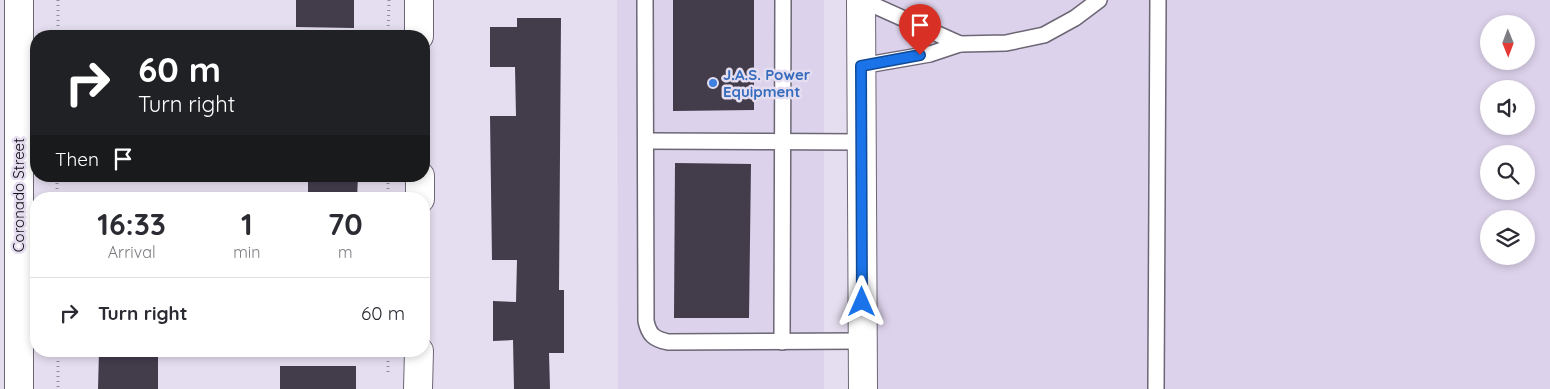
<!DOCTYPE html>
<html lang="en">
<head>
<meta charset="utf-8">
<style>
  :root { --surface:#fff; --page:#f7f7f7; --text:#2b2b33; --muted:#7c7c81; --line:#e1e1e2 }
  body { margin:0; font-family:Quicksand,sans-serif; background:var(--page); color:var(--text); height:100vh; display:flex; flex-direction:column; font-size:19px; white-space:nowrap }
  * { box-sizing:border-box; margin:0 }
  p { font-size:16px; color:var(--muted) }
  .icon { flex:none; width:28px; height:28px; fill:none; stroke:currentColor; stroke-width:2; stroke-linecap:round; stroke-linejoin:round }
  .map { position:relative; flex:1; overflow:hidden }
  .side { position:absolute; left:30px; top:192px; width:400px; height:165px; display:flex; flex-direction:column; background:var(--surface); border-radius:20px; box-shadow:0 2px 8px #0003 }
  .side>* { flex:none }
  .hud { position:absolute; left:30px; top:30px; width:400px; height:152px; border-radius:20px; box-shadow:0 2px 8px #0003; background:#202124; color:#fff; overflow:hidden }
  .needle { width:32px; rotate:179deg }
  .fabs { position:absolute; left:1480px; top:15px; display:grid; gap:10px }
  .fabs a { display:grid; place-items:center; width:55px; height:55px; border-radius:50%; background:var(--surface); box-shadow:0 2px 8px #0003; font-size:25px }
  .pin { position:absolute; display:grid; place-items:center; width:42px; height:42px; color:#fff; margin:-51px -21px; border-radius:50% 50% 50% 0; rotate:-45deg; box-shadow:0 0 5px #0007 }
  .pin .icon { rotate:45deg }
  .me { position:absolute; width:55px; margin:-28px; rotate:0deg; stroke-linejoin:round; filter:drop-shadow(0 0 4px #0008) }
  .turn { display:flex; align-items:center; gap:18px; height:105px; padding:0 25px; font-size:22px }
  .turn .icon { width:65px; height:65px; stroke-width:2.5 }
  .turn b { display:block; font-size:35px; line-height:42px }
  .then { display:flex; align-items:center; height:48px; padding:0 25px; background:#0003; gap:10px; font-size:19px }
  .eta { display:flex; justify-content:space-evenly; align-items:center; height:85px; text-align:center }
  .eta b { font-size:30px; font-weight:700; line-height:35px }
  ul { padding:0; list-style:none }
  li { display:flex; align-items:center; gap:15px; height:70px; padding:0 25px; border-top:1px solid var(--line) }
  li div { flex:1 }
  li b { display:block; font-size:19px }
  li em { font-style:normal }
  .map>svg:first-child { display:block }
  .built { fill:#dcd2eb; fill-rule:evenodd }
  .building { fill:#423c4b }
  .lines { fill:none; stroke-linecap:round; stroke-linejoin:round }
  .service-casing { stroke:#6c6675; stroke-width:18 }
  .minor-casing { stroke:#6c6675; stroke-width:30 }
  .tertiary-casing { stroke:#6c6675; stroke-width:30 }
  .path { stroke:#908b98; stroke-width:3; stroke-dasharray:1 4; stroke-linecap:butt }
  .service { stroke:#fff; stroke-width:15 }
  .minor { stroke:#fff; stroke-width:28 }
  .tertiary { stroke:#fff; stroke-width:28 }
  .route-casing { stroke:#114b97; stroke-width:12 }
  .route { stroke:#1a73e8; stroke-width:9 }
  .shop-dot { fill:#3f7fe0; stroke:#e5def0; stroke-width:2 }
  .labels { text-anchor:middle; dominant-baseline:central; stroke-width:5; stroke-linejoin:round; paint-order:stroke }
  .shop-label { font-size:15px; font-weight:bold; fill:#366cbe; stroke:#e5def0; text-anchor:start }
  .street-label { font-size:15px; fill:#0f0d12; stroke:#e5def0 }
</style>
</head>
<body>
<div class="map">
<svg width="1550" height="389" viewBox="0 0 1550 389">
  <rect width="100%" height="100%" fill="#e5def0"/>
  <g class="built">
    <path d="M617,0h207v389h-206z"/>
    <path d="M865,0h685v389h-684zM1489,24h37v37h-37zM1489,89h37v37h-37zM1489,154h37v37h-37zM1489,219h37v37h-37z"/>
  </g>
  <g class="building">
    <path d="M296,0h58v28l-58,-1z"/>
    <path d="M673,0h81v110l-81,1z"/>
    <path d="M517,18h44l-2,272h5v63h-15l1,36h-36l-1,-49 -20,1v-40l23,1 1,-42h-25l-2,-144h26l-1,-49h-25v-40h27z"/>
    <path d="M675,163l76,1 -2,154h-75z"/>
    <path d="M308,176h50l-1,23h-49z"/>
    <path d="M99,351h59v38h-60z"/>
    <rect x="280" y="366" width="76" height="23"/>
  </g>
  <g class="lines">
    <g class="service-casing">
      <g id="service">
        <path d="M645,0l1,321c3,14 8,18 22,21l194,-1"/>
        <path d="M862,0l98,44"/>
        <path d="M861,66l69,-12 30,-10 46,-1 38,-8 31,-17 24,-18"/>
        <path d="M646,141l216,1"/>
        <path d="M782,342l1,-342"/>
        <path d="M1156,389l2,-389"/>
      </g>
    </g>
    <g class="minor-casing">
      <g id="minor">
        <path d="M419,36v-36"/>
        <path d="M420,199v-23"/>
        <path d="M19,389v-389"/>
        <path d="M418,389l1,-38"/>
      </g>
    </g>
    <g class="tertiary-casing">
      <path id="tertiary" d="M861,0l2,389"/>
    </g>
    <g class="path">
      <path d="M58,36v-36"/>
      <path d="M388,36l1,-36"/>
      <path d="M57,199v-23"/>
      <path d="M388,199v-23"/>
      <path d="M58,351v38"/>
      <path d="M388,351v25"/>
    </g>
    <use href="#service" class="service"/>
    <use href="#minor" class="minor"/>
    <use href="#tertiary" class="tertiary"/>
  </g>
  <g class="lines">
    <g class="route-casing">
      <path id="route" d="M862,302l-1,-236 59,-11"/>
    </g>
    <use href="#route" class="route"/>
  </g>
  <circle class="shop-dot" cx="713" cy="83" r="5"/>
  <g class="labels">
    <g class="shop-label">
      <text x="723" y="74">J.A.S. Power<tspan x="723" dy="17">Equipment</tspan></text>
    </g>
    <g class="street-label">
      <text transform="translate(18 195) rotate(-90)">Coronado Street</text>
    </g>
  </g>
</svg>
<div class="fabs">
<a><svg class="needle" viewBox="-14 -14 28 28"><path d="M0-13l5 13h-10z" fill="#e53935"/><path d="M0 13l5-13h-10z" fill="#7c7c81"/></svg></a>
<a><svg class="icon" aria-label="sound" viewBox="0 0 24 24"><path d="M4 9h4l5-4v14l-5-4H4zM17 9q2 3 0 6"/></svg></a>
<a><svg class="icon" aria-label="search" viewBox="0 0 24 24"><circle cx="10" cy="10" r="6"/><path d="M15 15l6 6"/></svg></a>
<a><svg class="icon" aria-label="layers" viewBox="0 0 24 24"><path d="M12 4l9 5-9 5-9-5zM3 14l9 5 9-5"/></svg></a>
</div>
<div class="pin" style="left:920px;top:55px;background:#d93025"><svg class="icon" aria-label="arrive" viewBox="0 0 24 24"><path d="M6 21V4h12l-3 4 3 4H6"/></svg></div>
<svg class="me" style="left:862px;top:302px" viewBox="-20 -20 40 40"><path d="M0-17L14 15 0 8-14 15z" fill="#1a73e8" stroke="#fff" stroke-width="4"/></svg>
<div class="hud">
<div class="turn"><svg class="icon" aria-label="right" viewBox="0 0 24 24"><path d="M7 20v-9h11M14 6l5 5-5 5"/></svg><div><b>60 m</b>Turn right</div></div>
<div class="then">Then<svg class="icon" aria-label="arrive" viewBox="0 0 24 24"><path d="M6 21V4h12l-3 4 3 4H6"/></svg></div>
</div>
<section class="side">
<div class="eta">
<div><b>16:33</b><p>Arrival</p></div>
<div><b>1</b><p>min</p></div>
<div><b>70</b><p>m</p></div>
</div>
<ul>
<li><svg class="icon" aria-label="right" viewBox="0 0 24 24"><path d="M7 20v-9h11M14 6l5 5-5 5"/></svg><div><b>Turn right</b></div><em>60 m</em></li>
</ul>
</section>
</div>
</body>
</html>
